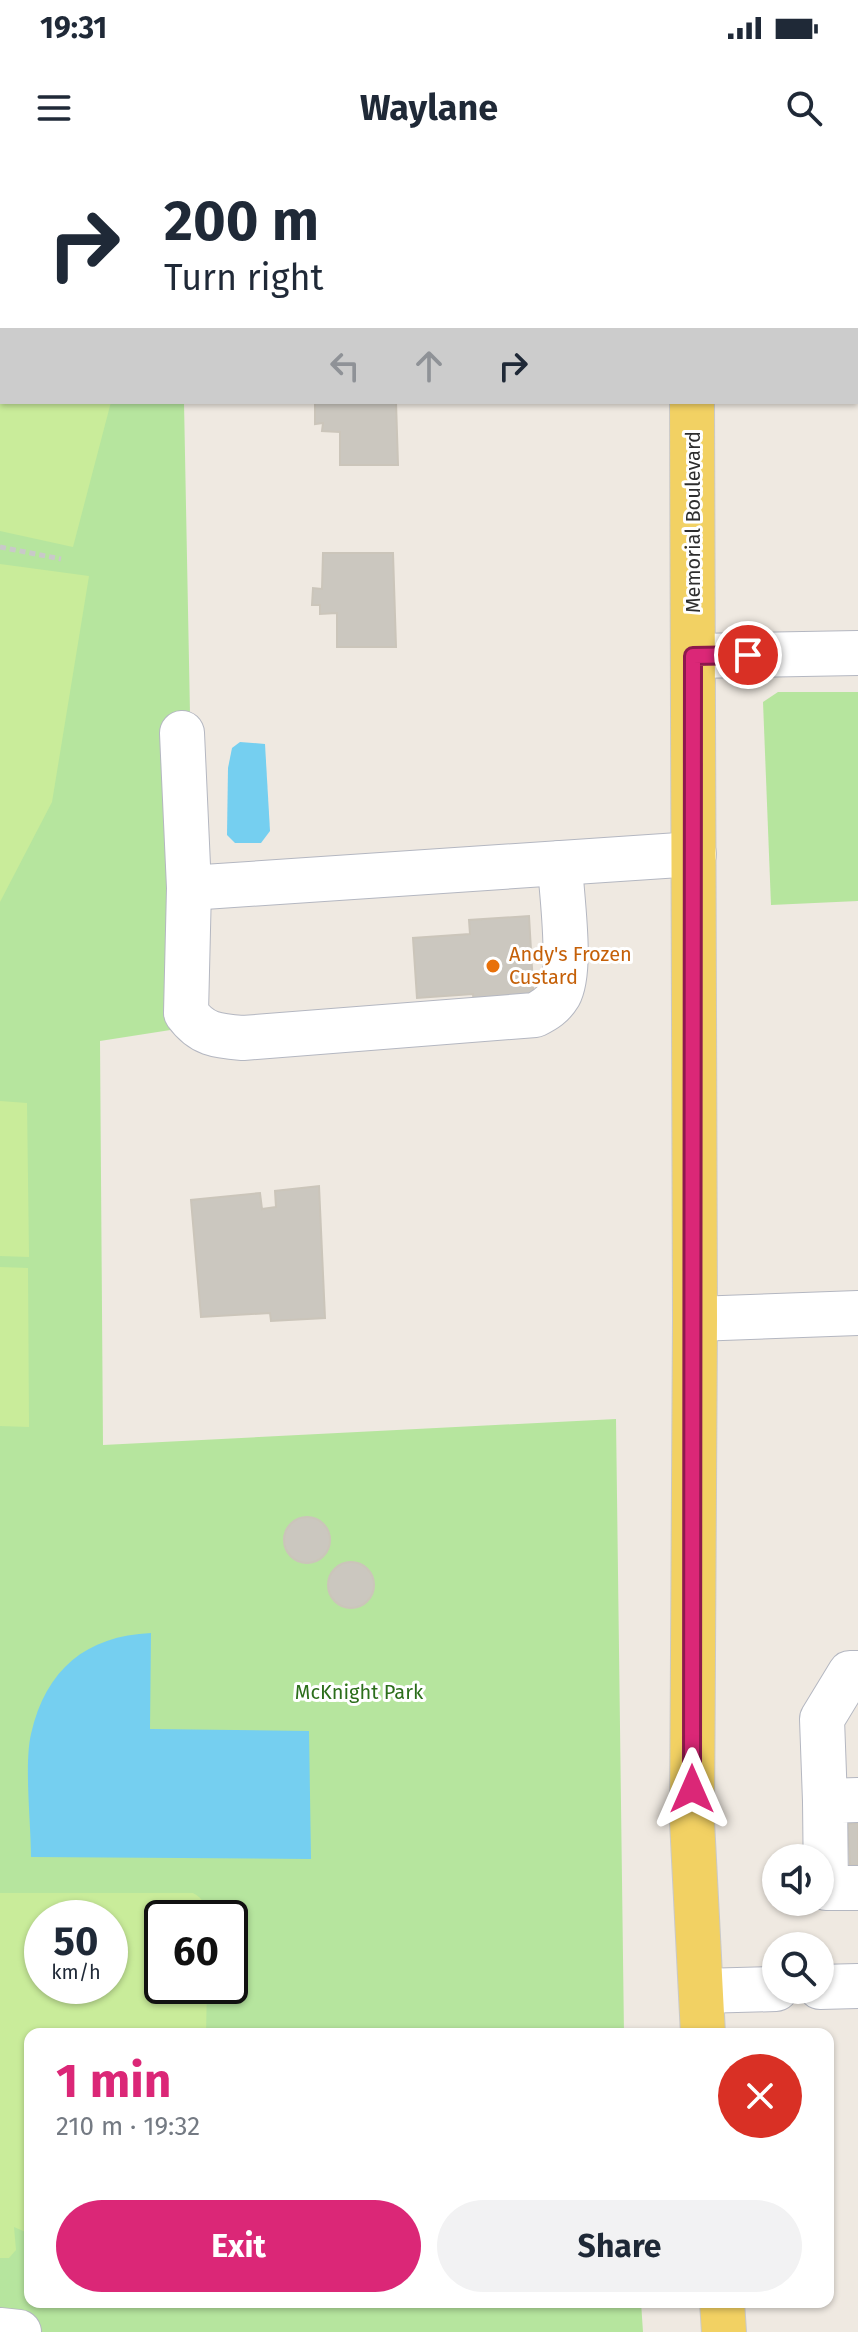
<!DOCTYPE html>
<html lang="en">
<head>
<meta charset="utf-8">
<style>
  :root { --surface:#fff; --page:#f2f2f3; --text:#1f2937; --muted:#747a83; --accent:#db2777 }
  body { margin:0; font-family:"Fira Sans",sans-serif; background:var(--page); color:var(--text); height:100vh; display:flex; flex-direction:column; font-size:30px; white-space:nowrap }
  * { box-sizing:border-box; margin:0 }
  p { font-size:26px; color:var(--muted) }
  .icon { flex:none; width:44px; height:44px; fill:none; stroke:currentColor; stroke-width:2; stroke-linecap:round; stroke-linejoin:round }
  .map { position:relative; flex:1; overflow:hidden }
  .drawer { position:absolute; left:24px; top:1868px; width:810px; height:280px; display:flex; flex-direction:column; background:var(--surface); border-radius:16px; box-shadow:0 2px 6px #0004 }
  .drawer>* { flex:none }
  .hud { position:absolute; left:0px; top:0px; width:858px; height:244px; box-shadow:0 2px 6px #0004; background:#fff; color:var(--text); overflow:hidden }
  .tools { position:absolute; left:762px; top:1684px; display:grid; gap:16px }
  .tools a { display:grid; place-items:center; width:72px; height:72px; border-radius:50%; background:var(--surface); box-shadow:0 2px 6px #0004; font-size:40px }
  .speed { position:absolute; left:24px; top:1740px; display:flex; gap:16px; font-size:40px; font-weight:700; text-align:center }
  .speed>* { display:grid; place-content:center; width:104px; height:104px; border-radius:50%; background:var(--surface); box-shadow:0 2px 6px #0004; line-height:1 }
  .speed small { font-size:20px; font-weight:400 }
  .speed .limit { border:4px solid #111; border-radius:12px; background:#fff; color:#111 }
  .pin { position:absolute; display:grid; place-items:center; width:68px; height:68px; color:#fff; margin:-34px; border:4px solid #fff; border-radius:50%; box-shadow:0 2px 8px #0007 }
  .me { position:absolute; width:88px; margin:-44px; rotate:0deg; stroke-linejoin:round; filter:drop-shadow(0 0 6px #0008) }
  .turn { display:flex; align-items:center; gap:28px; height:168px; padding:0 32px; font-size:36px }
  .turn .icon { width:104px; height:104px; stroke-width:2.5 }
  .turn b { display:block; font-size:56px; line-height:68px }
  .lanes { display:flex; align-items:center; height:76px; padding:0 32px; background:#0003; justify-content:center; gap:40px; direction:ltr }
  .lanes .off { opacity:.35 }
  .round { display:grid; place-items:center; flex:none; width:84px; height:84px; border-radius:42px; background:var(--page) }
  .summary { display:flex; align-items:center; justify-content:space-between; height:136px; padding:0 32px }
  h1 { font-size:48px; font-weight:700; line-height:60px; color:var(--accent) }
  .cta { display:flex; gap:16px; margin-top:auto; padding:16px 32px }
  .cta a { flex:1; height:92px; border-radius:48px; background:var(--accent); color:#fff; font-size:32px; font-weight:700; line-height:92px; text-align:center }
  .cta a+a { background:var(--page); color:var(--text) }
  .status { display:flex; justify-content:space-between; align-items:center; height:56px; padding:0 40px; background:var(--surface); direction:ltr }
  .status svg { height:22px; fill:currentColor }
  header { display:flex; justify-content:space-between; align-items:center; height:104px; padding:0 32px; background:var(--surface); font-size:36px; font-weight:700 }
  .map>svg:first-child { display:block }
  .green { fill:#b6e59e; fill-rule:evenodd }
  .pitch { fill:#c9ec9a; fill-rule:evenodd }
  .water { fill:#75cff0 }
  .building { fill:#cbc7bf; stroke:#cbc5ba; stroke-width:2 }
  .lines { fill:none; stroke-linecap:round; stroke-linejoin:round }
  .minor-casing { stroke:#b4b7c1; stroke-width:46 }
  .major-casing { stroke:#c9c9c9; stroke-width:46 }
  .path { stroke:#c9c9c9; stroke-width:5; stroke-dasharray:6 4; stroke-linecap:butt }
  .minor { stroke:#fff; stroke-width:44 }
  .major { stroke:#f2d163; stroke-width:44 }
  .route-casing { stroke:#8e194d; stroke-width:20 }
  .route { stroke:#db2777; stroke-width:14 }
  .food-dot { fill:#e8710a; stroke:#fff; stroke-width:3 }
  .labels { text-anchor:middle; dominant-baseline:central; stroke-width:6; stroke-linejoin:round; paint-order:stroke }
  .street-label { font-size:20px; fill:#2e2e2e; stroke:#fff }
  .food-label { font-size:20px; fill:#c56008; stroke:#fff; text-anchor:start }
  .park-label { font-size:20px; fill:#2c6e1b; stroke:#fff }
</style>
</head>
<body>
<div class="status"><b>19:31</b><svg viewBox="0 0 49 12"><path d="M0 12V9h3v3zM5 12V6h3v6zM10 12V3h3v9zM15 12V0h3v12zM26 1h20v11H26zM47 4h2v5h-2z"/></svg></div>
<header><svg class="icon" aria-label="menu" viewBox="0 0 24 24"><path d="M4 6h16M4 12h16M4 18h16"/></svg>Waylane<svg class="icon" aria-label="search" viewBox="0 0 24 24"><circle cx="10" cy="10" r="6"/><path d="M15 15l6 6"/></svg></header>
<div class="map">
<svg width="858" height="2172" viewBox="0 0 858 2172">
  <rect width="100%" height="100%" fill="#efe9e1"/>
  <g class="green">
    <path d="M0,0h179l-177,2v240h182l12,624 -96,15 3,404 513,-26 8,615h-594v268h611l2,30h-643zM42,1758h68v68h-68zM162,1758h68v68h-68z"/>
    <path d="M778,532h80v209l-87,4 -8,-203z"/>
  </g>
  <g class="pitch">
    <path d="M0,0l63,2h-61v240h109l-38,145 -73,-16z"/>
    <path d="M0,404l89,12 -37,226 -52,100z"/>
    <path d="M0,941l27,2 2,154 -29,-1z"/>
    <path d="M0,1107l28,1 1,159 -29,-1z"/>
    <path d="M0,1733h193c11,6 14,13 14,25h-45v68h45l-1,48h-176v200l-16,-7 2,23 -7,8h-9zM110,1758v68h-68v-68z"/>
  </g>
  <g class="water">
    <path d="M240,582l25,2 5,87 -9,12h-26l-8,-8 1,-67 4,-20z"/>
    <path d="M151,1473l-1,96 159,2 2,128 -280,-2c0,-34 -7,-93 0,-123 15,-65 55,-98 120,-101z"/>
  </g>
  <g class="building">
    <rect x="348" y="0" width="155" height="2"/>
    <path d="M315,242h81l2,63h-58v-33l-18,-1 1,-8 -8,1z"/>
    <path d="M323,393h70l3,94h-59v-34l-17,1v-9h-8l1,-17 9,1z"/>
    <path d="M529,756l5,86 -60,4 -1,-12 -56,4 -4,-60 57,-4 -1,-14z"/>
    <path d="M319,1026l6,132 -54,3 -1,-8 -69,4 -10,-117 69,-7 2,16 14,-2 -1,-16z"/>
    <circle cx="307" cy="1380" r="23"/>
    <circle cx="351" cy="1425" r="23"/>
    <path d="M858,1663v42h-8l-2,-41z"/>
  </g>
  <g class="lines">
    <g class="minor-casing">
      <g id="minor">
        <path d="M188,0v2"/>
        <path d="M693,496l165,-3"/>
        <path d="M182,573l7,155 505,-34"/>
        <path d="M189,728l-3,125c16,22 31,23 57,25l292,-23c10,-5 18,-10 24,-20 14,-25 2,-101 1,-132"/>
        <path d="M695,1159l163,-6"/>
        <path d="M858,1640l-33,1 1,87h32"/>
        <path d="M825,1641l-3,-82 28,-46h8"/>
        <path d="M820,1827l38,-1"/>
        <path d="M701,1831l75,-2"/>
        <path d="M0,2170l19,2"/>
      </g>
    </g>
    <g class="major-casing">
      <g id="major">
        <path d="M692,0v2"/>
        <path d="M692,242l3,917 -3,502 11,213"/>
        <path d="M722,2142l2,30"/>
      </g>
    </g>
    <path class="path" d="M0,387l61,12"/>
    <use href="#minor" class="minor"/>
    <use href="#major" class="major"/>
  </g>
  <g class="lines">
    <g class="route-casing">
      <path id="route" d="M692,1629l1,-1133 55,-1"/>
    </g>
    <use href="#route" class="route"/>
  </g>
  <circle class="food-dot" cx="493" cy="806" r="8"/>
  <g class="labels">
    <g class="street-label">
      <text transform="translate(693 362) rotate(-90)">Memorial Boulevard</text>
    </g>
    <g class="food-label">
      <text x="509" y="794">Andy's Frozen<tspan x="509" dy="23">Custard</tspan></text>
    </g>
    <g class="park-label">
      <text x="359" y="1532">McKnight Park</text>
    </g>
  </g>
</svg>
<div class="tools">
<a><svg class="icon" aria-label="sound" viewBox="0 0 24 24"><path d="M4 9h4l5-4v14l-5-4H4zM17 9q2 3 0 6"/></svg></a>
<a><svg class="icon" aria-label="search" viewBox="0 0 24 24"><circle cx="10" cy="10" r="6"/><path d="M15 15l6 6"/></svg></a>
</div>
<div class="speed"><div>50<small>km/h</small></div><div class="limit">60</div></div>
<div class="pin" style="left:748px;top:495px;background:#d93025"><svg class="icon" aria-label="arrive" viewBox="0 0 24 24"><path d="M6 21V4h12l-3 4 3 4H6"/></svg></div>
<svg class="me" style="left:692px;top:1629px" viewBox="-20 -20 40 40"><path d="M0-17L14 15 0 8-14 15z" fill="#db2777" stroke="#fff" stroke-width="4"/></svg>
<div class="hud">
<div class="turn"><svg class="icon" aria-label="right" viewBox="0 0 24 24"><path d="M7 20v-9h11M14 6l5 5-5 5"/></svg><div><b>200 m</b>Turn right</div></div>
<div class="lanes"><svg class="icon off" aria-label="left" viewBox="0 0 24 24"><path d="M17 20v-9H6M10 6l-5 5 5 5"/></svg><svg class="icon off" aria-label="ahead" viewBox="0 0 24 24"><path d="M12 20V5M6 11l6-6 6 6"/></svg><svg class="icon" aria-label="right" viewBox="0 0 24 24"><path d="M7 20v-9h11M14 6l5 5-5 5"/></svg></div>
</div>
<section class="drawer">
<div class="summary"><div><h1>1 min</h1><p>210 m · 19:32</p></div><a class="round" style="background:#d93025;color:#fff"><svg class="icon" aria-label="close" viewBox="0 0 24 24"><path d="M6 6l12 12M18 6L6 18"/></svg></a></div>
<div class="cta"><a>Exit</a><a>Share</a></div>
</section>
</div>
</body>
</html>
